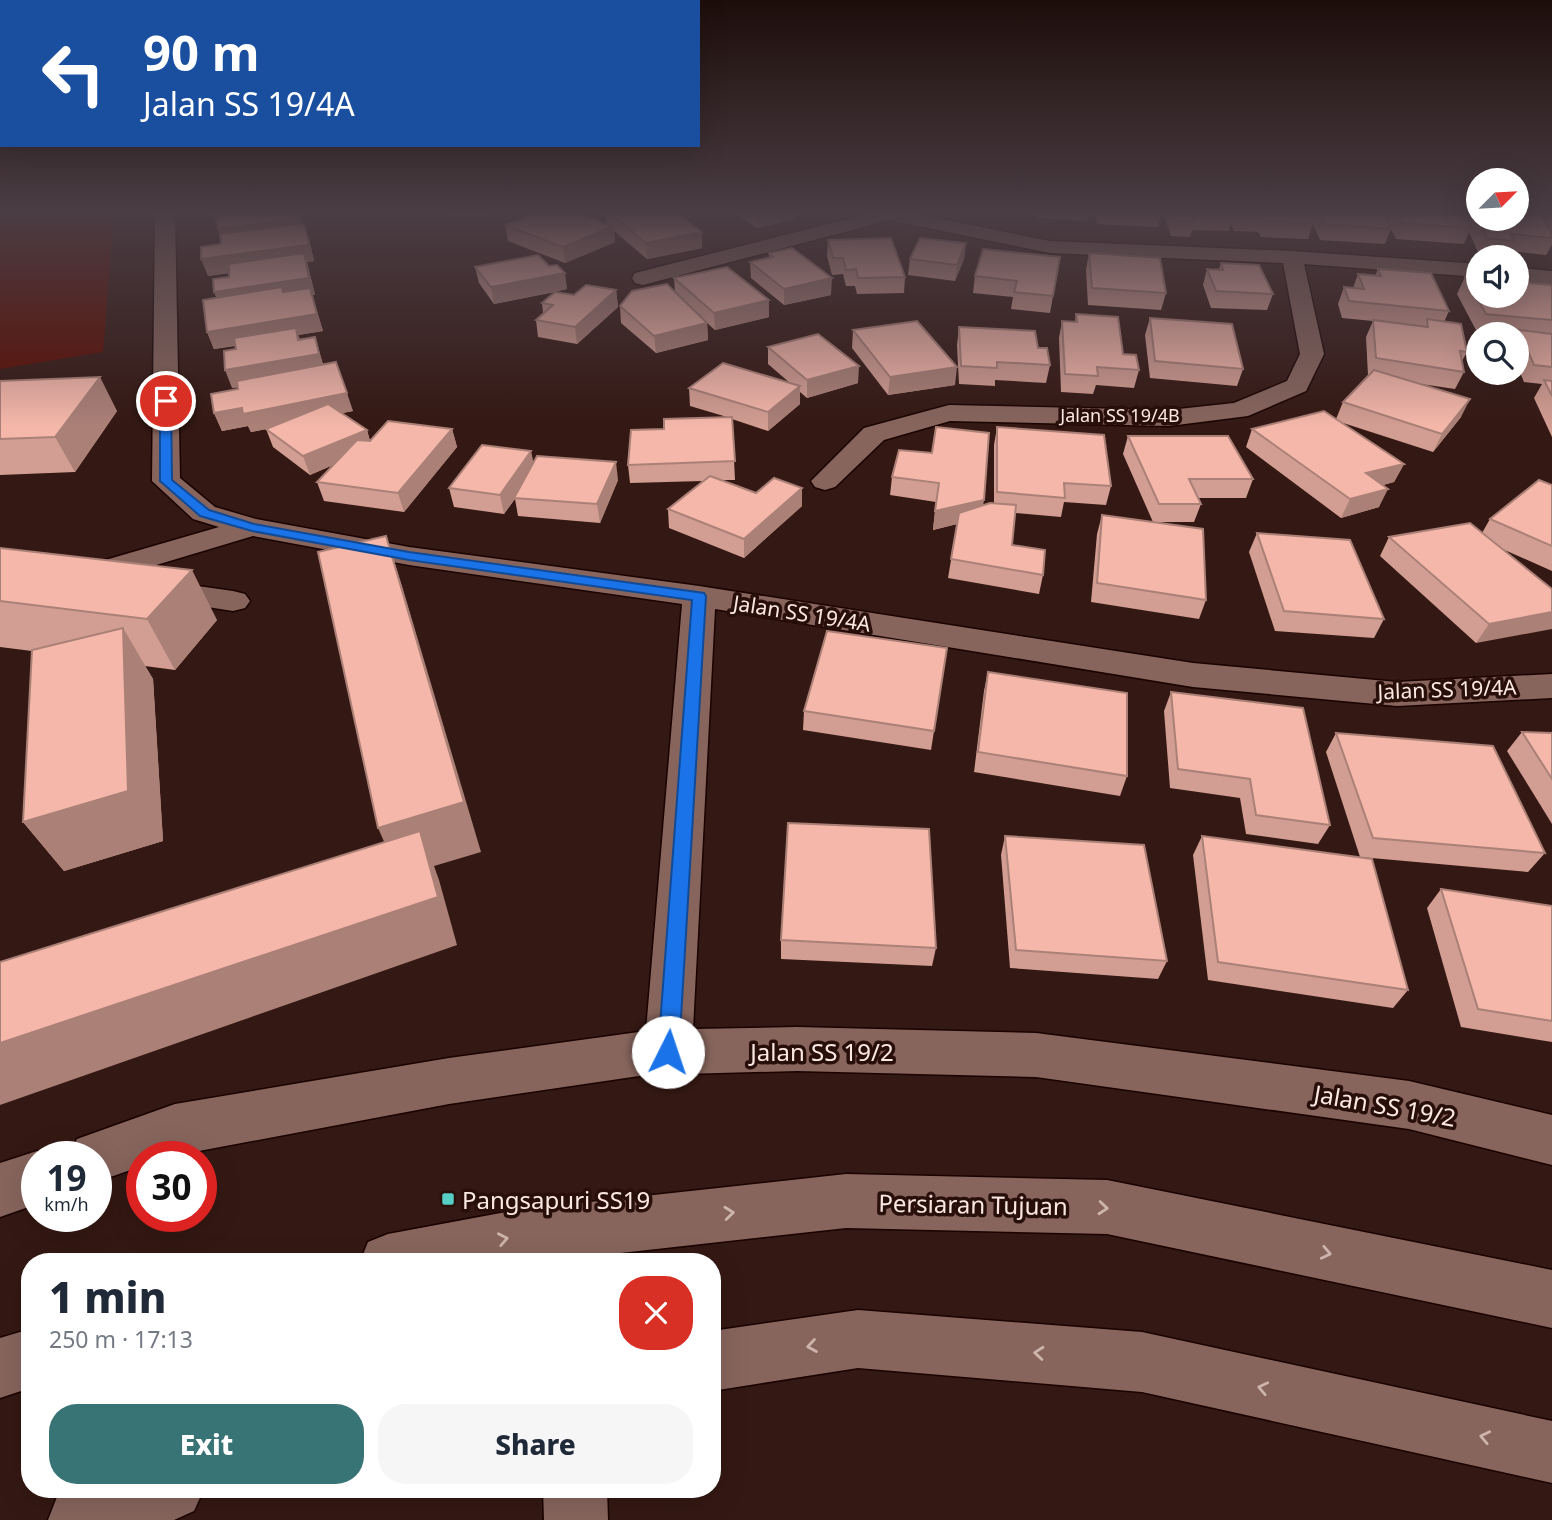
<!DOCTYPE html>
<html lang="en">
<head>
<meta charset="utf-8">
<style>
  :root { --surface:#fff; --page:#f6f6f7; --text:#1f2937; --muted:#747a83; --accent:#387376 }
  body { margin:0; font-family:"Noto Sans",sans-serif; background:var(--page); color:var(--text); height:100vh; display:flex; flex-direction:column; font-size:26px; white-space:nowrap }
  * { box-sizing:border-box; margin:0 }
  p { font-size:23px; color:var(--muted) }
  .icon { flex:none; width:38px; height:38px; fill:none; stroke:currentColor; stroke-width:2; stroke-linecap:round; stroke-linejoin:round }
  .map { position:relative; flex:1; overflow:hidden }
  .drawer { position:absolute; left:21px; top:1253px; width:700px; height:245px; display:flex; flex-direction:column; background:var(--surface); border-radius:28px; box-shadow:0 7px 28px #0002 }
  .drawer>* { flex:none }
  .hud { position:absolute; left:0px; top:0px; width:700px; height:147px; box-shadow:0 7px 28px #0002; background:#1a4fa0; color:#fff; overflow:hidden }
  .needle { width:46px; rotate:66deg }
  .buttons { position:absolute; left:1466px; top:168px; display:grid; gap:14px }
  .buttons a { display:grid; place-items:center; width:63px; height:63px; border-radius:50%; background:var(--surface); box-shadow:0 7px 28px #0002; font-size:35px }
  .speed { position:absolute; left:21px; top:1141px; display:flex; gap:14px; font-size:35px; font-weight:700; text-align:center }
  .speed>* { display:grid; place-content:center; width:91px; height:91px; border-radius:50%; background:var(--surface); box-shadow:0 7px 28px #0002; line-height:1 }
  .speed small { font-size:18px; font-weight:400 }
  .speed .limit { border:10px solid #d22; background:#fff; color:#111 }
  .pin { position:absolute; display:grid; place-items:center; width:60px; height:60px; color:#fff; margin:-30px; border:4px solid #fff; border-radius:50%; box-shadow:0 2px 7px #0007 }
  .me { position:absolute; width:77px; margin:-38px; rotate:4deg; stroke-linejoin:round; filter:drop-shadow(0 0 5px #0008) }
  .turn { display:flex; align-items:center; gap:24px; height:147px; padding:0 28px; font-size:32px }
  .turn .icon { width:91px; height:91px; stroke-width:2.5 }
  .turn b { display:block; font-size:49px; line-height:60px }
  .round { display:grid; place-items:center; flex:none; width:74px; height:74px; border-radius:28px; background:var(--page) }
  .headline { display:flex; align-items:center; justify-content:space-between; height:119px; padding:0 28px }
  h1 { font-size:42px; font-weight:800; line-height:52px }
  .button { display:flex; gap:14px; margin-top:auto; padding:14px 28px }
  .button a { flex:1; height:80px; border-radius:28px; background:var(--accent); color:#fff; font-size:28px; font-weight:800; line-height:80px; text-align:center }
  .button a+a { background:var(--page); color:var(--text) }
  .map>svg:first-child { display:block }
  .green { fill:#5c0d02 }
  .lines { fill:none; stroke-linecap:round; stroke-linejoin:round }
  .minor-casing { stroke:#1a0301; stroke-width:3 }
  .secondary-casing { stroke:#1a0301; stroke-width:3 }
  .minor { fill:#87655d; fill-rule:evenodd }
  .secondary { fill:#87655d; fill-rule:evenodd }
  .wall { fill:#d29d92 }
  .shaded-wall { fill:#ab8077 }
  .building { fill:#f4b7aa; stroke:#ab8077; stroke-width:2 }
  .oneway { stroke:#cdb4ad }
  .route { fill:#1a73e8; stroke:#114b97; stroke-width:2 }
  .poi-dot { fill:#56cec3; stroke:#290f0a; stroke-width:2.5 }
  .labels { text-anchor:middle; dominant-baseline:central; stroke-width:7; stroke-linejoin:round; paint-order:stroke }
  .far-street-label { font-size:18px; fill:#fce8e3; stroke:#290f0a }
  .street-label { font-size:21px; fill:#fce8e3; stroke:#290f0a }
  .near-street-label { font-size:24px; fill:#fce8e3; stroke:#290f0a }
  .near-poi-label { font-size:24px; fill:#fce8e3; stroke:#290f0a; text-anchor:start }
</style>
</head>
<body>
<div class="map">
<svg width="1552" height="1520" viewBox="0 0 1552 1520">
  <rect width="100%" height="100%" fill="#341813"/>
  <path class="green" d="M0,213h114l-11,139 -103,17z"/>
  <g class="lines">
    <g class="minor-casing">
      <g id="minor">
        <path d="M155,213h20l5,265 35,29 41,12 153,28 290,39 494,77 204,19 155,-8v24l-155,8 -204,-19 -478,-78 -22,420 104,-2 239,6 373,48 143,34v50l-143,-36 -373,-52 -239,-6 -151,4 -197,29 -282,53h-25v9l-46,16v-25h-27l8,-18 98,-35 274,-46 197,-27 36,-427 -273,-39 -156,-29 -160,48 -11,3 -11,-3 -5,-7 5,-7 148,-43 -26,-8 -41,-38z"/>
        <path d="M872,213h39l139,28 242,10 187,13v13l-175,-13 20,90 -18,37 -58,25 -79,10 -219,-5 -66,19 -49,47 -10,3 -10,-3 -4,-6 53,-53 85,-23 220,5 65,-7 53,-22 13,-27 -17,-91 -233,-10 -160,-33 -247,65 -8,-2 -3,-5 3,-5z"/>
        <path d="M1517,268l35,3v14l-35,-3z"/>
        <path d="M155,580l78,11 12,3 5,7 -5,7 -12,3 -90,-14 -4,-7 4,-7z"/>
        <path d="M37,1151l15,6h-15v47l-37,13v-54z"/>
        <path d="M543,1489h64l1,31h-64z"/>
      </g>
    </g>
    <g class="secondary-casing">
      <g id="secondary">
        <path d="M846,1174l261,6 445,90v58l-445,-94 -261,-6 -306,34h-180l8,-20 20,-8 128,-24z"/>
        <path d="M858,1310l284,22 410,89v62l-410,-91 -284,-24 -146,23v-60z"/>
        <path d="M30,1329v59l-30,10v-60z"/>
        <path d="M76,1489h128l-10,22 -20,9h-126l9,-23z"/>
      </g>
    </g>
    <use href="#minor" class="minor"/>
    <use href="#secondary" class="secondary"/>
  </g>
  <g class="wall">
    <path d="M215,213h84l3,10 7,16 5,22 -7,1 8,33h-3l11,36 -25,4 2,4 15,-2 8,27 30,47 -11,2 25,17 3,11 82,-12 5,18 -53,65 -80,-11 -7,-19 16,-17 -23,10 -37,-28 -7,-18 -15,3 -3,-6 -26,5 -8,-18 24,-24v-2l-6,1 3,-42 -21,3 -7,-17 10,-34 -3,-6 15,-15v-4l-21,3 13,-32z"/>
    <path d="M451,213h38l-1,2 -36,1z"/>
    <path d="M605,213h72l25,19v16l-55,11 -33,-28 1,11 -50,21 -57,-22 -3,-16 101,-2z"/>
    <path d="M734,213h62v6l-39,9z"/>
    <path d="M1037,213h53l-2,8 -51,-3z"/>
    <path d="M1095,213h66l-3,14 -61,-3z"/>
    <path d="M1163,213h145l3,6 -3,-6h74l2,2 1,-2h76l2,3 2,-3h80l-4,3 3,5 4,-8h4v32l-6,10 -37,-4 -3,6 -27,-3 -10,-22 -5,12 -68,-5 -5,-10 -6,15 -65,-4 -7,-16 -5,15 -47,-2 -3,-5 -24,-1 -3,-7 -2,7 -37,-1 -2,7 -19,-1z"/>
    <path d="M828,240l77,37 -1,16 -47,1 -2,-8h-9l-3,-12 -11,1 -5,-19z"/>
    <path d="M966,243l-2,16 -9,22 -47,-6 2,-16z"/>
    <path d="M769,253l62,42 -47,10 -33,-27 -1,-16 19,-4z"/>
    <path d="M1089,253l77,40 -5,17 -73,-5 -2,-35z"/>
    <path d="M1060,257l-10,56 -39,-4 2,-12 -40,-4 2,-17z"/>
    <path d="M1221,263l52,31 -6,16 -56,-2 -8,-23 4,-16h12z"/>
    <path d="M475,267l92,22 -12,3 19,3 42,-5 2,17 -41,37 -39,-7 -2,-17 7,-7 -1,-10 13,-11 -61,12 -15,-21z"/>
    <path d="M1378,269l71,42 -5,11 23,30 -5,9 2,11 -9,17 -34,-5 40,33 -28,35 -93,-30 64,42 -10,18 -11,3 -4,22 -38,11 -95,-71 6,-18 84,-10 7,-17 25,-27 -2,-38 7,-16 -31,-3 -4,-14 6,-17 9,1 5,-14 17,2z"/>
    <path d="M1465,277l87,8v152l-18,-39 8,-14 -18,-2 -7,-17v-31l-40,-2 -20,-38z"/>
    <path d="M674,278l95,22v17l-54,13 -8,-7 1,17 -52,13 -35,-30 -1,-17 55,-14z"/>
    <path d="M1076,314l47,40 16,16 -5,18 -38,-3 -3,9 -32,-2 -2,-54 3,-17 13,1z"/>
    <path d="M1150,318l93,51 -6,17 -87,-8 -5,-43z"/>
    <path d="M959,327l79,21 12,17 -4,18 -51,-3v6l-36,-2 -2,-39z"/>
    <path d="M853,330l102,55 -67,10 -36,-47z"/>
    <path d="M768,347l90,36 -51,15 -7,-6v12l-32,27 -36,-12 3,61h-13l34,13 46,-5v18l-58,52 -75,-30 -1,-19 35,-28 -73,2 -2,-18 36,-36 63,-12 -37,-11 -1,-18 101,-5 -22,-19z"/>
    <path d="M0,381l117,30 -42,61 -75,3z"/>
    <path d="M997,427l114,59 -5,19 -42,-3 -3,15 -46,-4 -3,32 31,30 -4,19 -91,-16 9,-54 -24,6 3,-28 -46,-7 2,-18 40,-24 51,53 11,-2v-59z"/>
    <path d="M1128,436l125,43 -7,19h-48l3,6 -7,18h-40l52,78 -7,19 -108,-17 6,-68 5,-19 51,7 -30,-68z"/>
    <path d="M533,462l85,18 -18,43 -82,-7 -3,-17 -11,15 -50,-7 -5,-19z"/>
    <path d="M1552,485v86l-52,-23 52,41 -76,54 -96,-87 9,-19 93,-4 8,-14z"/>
    <path d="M1257,533l127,86 -10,19 -99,-7 -26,-79z"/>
    <path d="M0,548l217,72 -42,50 -30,-4 8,13 10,162 -99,30 -41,-49 9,-171 -32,-4z"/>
    <path d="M947,648l-16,102 -128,-20 1,-19z"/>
    <path d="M988,672l139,104 -7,20 -146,-24 10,-81z"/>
    <path d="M1171,692l159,133 -12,19 -72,-10 -6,-36 -70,-10 -6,-77z"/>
    <path d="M1522,732l30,1v91l-45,-73z"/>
    <path d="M1336,733l209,120 -17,19 -168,-15 -34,-105z"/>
    <path d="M1005,836l162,125 -9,18 -148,-11 -9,-113z"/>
    <path d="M1202,836l206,154 -15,18 -185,-28 -15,-125z"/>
    <path d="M1441,889l111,17v136l-91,-15 -34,-119z"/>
    <path d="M781,940l155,8 -4,18 -151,-7z"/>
  </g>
  <g class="shaded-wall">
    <path d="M299,213l6,21 -81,11 -6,-16z"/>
    <path d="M757,213h39v6l-39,9z"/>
    <path d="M304,223l5,16 5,22 -7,1 8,33h-3l11,36 -25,4 4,10 -4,-5 -1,-5 -83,14 -7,-17 14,-23 -7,-17 92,-30 -98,14 -7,-17z"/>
    <path d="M613,226l2,16 -50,21 -2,-16z"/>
    <path d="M702,232v16l-55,11 -1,-16z"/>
    <path d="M966,243l-2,16 -9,22 2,-16z"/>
    <path d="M565,273l2,16 -73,15 -3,-17z"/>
    <path d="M832,278l-1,17 -47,10v-16z"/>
    <path d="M616,290l2,17 -41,37 -2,-17z"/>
    <path d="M769,300v17l-54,13 -1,-17z"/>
    <path d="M707,323l1,17 -52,13 -2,-17z"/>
    <path d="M315,337l10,35 -93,16 -7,-18z"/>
    <path d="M859,366l-1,17 -51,15v-18z"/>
    <path d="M957,367l-2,18 -67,10 2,-18z"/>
    <path d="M100,377l17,34 -42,61 -20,-35z"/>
    <path d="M800,386v18l-32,27v-19z"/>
    <path d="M347,393l6,18 -102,21 -3,-6 -26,5 -8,-18 28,-5z"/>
    <path d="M1470,399l-9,18 -28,35 9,-18z"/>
    <path d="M452,429l5,18 -53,65 -6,-19z"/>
    <path d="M367,430l5,18 -62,27 -7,-19z"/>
    <path d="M531,451l4,18 -31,45 -4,-19z"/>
    <path d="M616,462l2,18 -18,43 -3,-19z"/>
    <path d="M1404,464l-10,18 -36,10 8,-19z"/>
    <path d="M802,488v18l-58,52v-19z"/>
    <path d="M1388,489l-9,18 -38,11 9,-19z"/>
    <path d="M984,500l-3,18 -48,12 2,-19z"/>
    <path d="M386,536l16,50 79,266 -47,14 5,14 18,65 -457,160v-62l400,-166 -22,-49z"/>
    <path d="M192,570l25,50 -42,50 -28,-51z"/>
    <path d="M1552,612v17l-76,14 13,-19z"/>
    <path d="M123,628l30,51 10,162 -99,30 -41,-49z"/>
  </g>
  <g class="building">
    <path d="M215,213h84l1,5 -82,11z"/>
    <path d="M538,213h38l37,13 -50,21 -58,-22z"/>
    <path d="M610,213h67l25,19 -56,11z"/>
    <path d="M1172,213h60l2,3 -43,-2 3,8 -19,-1z"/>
    <path d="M1238,213h70l6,11 -48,-3 -3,-4 -24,-2z"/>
    <path d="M1321,213h61l9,16 -66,-5z"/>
    <path d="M1397,213h64l10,15 -69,-5z"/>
    <path d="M1475,213h4v6h38v-6h22l13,21v4l-41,-4 3,7 -27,-3z"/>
    <path d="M304,223l5,22 -108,14v-12l20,-3 -1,-10z"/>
    <path d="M891,238l14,39 -47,1 -2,-9 -10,1 -3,-12h-10l-5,-18z"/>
    <path d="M920,238l46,5 -9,22 -47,-6z"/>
    <path d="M792,248l40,30 -48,11 -34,-27 23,-5 -4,-4z"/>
    <path d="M983,249l77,8 -7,39 -39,-4 3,-11 -42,-5z"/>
    <path d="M304,253l5,25 -95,14 -1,-13 16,-2v-13z"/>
    <path d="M1089,253l71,5 6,35 -74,-5z"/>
    <path d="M538,255l11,11 8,-1 8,8 -74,14 -16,-20z"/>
    <path d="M1221,263l38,2 14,29 -57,-3 -9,-22 16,1z"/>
    <path d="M727,267l42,33 -55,13 -40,-35z"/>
    <path d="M1378,269l53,4 18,38 -100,-10 -5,-14 20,2 -6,-15 23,2z"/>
    <path d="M1465,277l14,2v17h38v-14l35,3v35l-66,-6z"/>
    <path d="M667,284l40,39 -53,13 -34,-30 12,-15z"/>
    <path d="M586,285l30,5 -41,37 -39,-7 17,-15 -11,-2 13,-11 19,3z"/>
    <path d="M282,287l1,5 27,-4 7,26 -110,18 -4,-32z"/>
    <path d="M1076,314l42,3 5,37 13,1 3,15 -42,-3 1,9 -33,-2 -3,-53 15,1z"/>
    <path d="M1150,318l82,6 11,45 -88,-8z"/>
    <path d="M1427,319l34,5 6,28 -7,-1 4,21 -88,-14 -3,-38 55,7z"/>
    <path d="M917,321l40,46 -67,10 -37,-47z"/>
    <path d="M959,327l76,4 3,17h9l3,17 -53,-3v6l-36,-2z"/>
    <path d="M296,328l2,12 17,-3 4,17 -94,16 -1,-19 12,-2 -2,-11z"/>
    <path d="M1519,330l33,4v33l-18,-2z"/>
    <path d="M818,334l41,32 -52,14 -39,-33z"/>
    <path d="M336,362l11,31 -104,21 -1,-6 -28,5 -3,-19 27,-5 -1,-8z"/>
    <path d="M723,363l77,23 -32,26 -79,-24z"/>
    <path d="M1374,370l96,29 -28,35 -99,-32z"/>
    <path d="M100,377l-45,60 -55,2v-58z"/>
    <path d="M1544,380l8,1v15z"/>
    <path d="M328,404l39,26 -64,26 -37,-27z"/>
    <path d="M1324,411l80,53 -38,9 22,16 -38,10 -98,-70z"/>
    <path d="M732,417l3,44 -107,4 3,-35 33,-1v-10z"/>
    <path d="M388,421l64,8 -54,64 -81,-11 40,-42 13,1z"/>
    <path d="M936,427l53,6 -5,67 -49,11 4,-28 -47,-6 7,-27 33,3z"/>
    <path d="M997,427l107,8 7,51 -47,-3 1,15 -68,-6z"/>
    <path d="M1128,436h100l25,43h-64l12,25h-42z"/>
    <path d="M482,445l49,6 -31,44 -51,-7z"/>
    <path d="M537,456l79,6 -19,42 -83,-6z"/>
    <path d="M710,476l46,17 18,-15 28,10 -58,51 -76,-30z"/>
    <path d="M1539,480l13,5v61l-62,-27z"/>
    <path d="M990,503l26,2 -4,40 33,5 -2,25 -92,-16 8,-46z"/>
    <path d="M1102,515l101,14 3,71 -109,-17z"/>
    <path d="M1470,523l82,66v23l-63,12 -100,-87z"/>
    <path d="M1257,533l93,7 34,79 -100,-8z"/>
    <path d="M386,536l78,266 -86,26 -60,-276z"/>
    <path d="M0,548l192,22 -45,49 -147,-18z"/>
    <path d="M123,628l5,163 -105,31 9,-172z"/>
    <path d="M827,631l120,17 -13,83 -130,-20z"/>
    <path d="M988,672l139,21v83l-149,-24z"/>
    <path d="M1171,692l132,16 27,117 -74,-10 -6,-36 -72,-10z"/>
    <path d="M1522,732l30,1v46z"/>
    <path d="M1336,733l157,13 52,107 -172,-15z"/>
    <path d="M788,823l141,6 7,119 -155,-8z"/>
    <path d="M420,831l18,66 -438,146v-81z"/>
    <path d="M1005,836l139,9 23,116 -151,-11z"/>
    <path d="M1202,836l170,23 36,131 -190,-28z"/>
    <path d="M1441,889l111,17v115l-74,-12z"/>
  </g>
  <defs><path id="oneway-chevron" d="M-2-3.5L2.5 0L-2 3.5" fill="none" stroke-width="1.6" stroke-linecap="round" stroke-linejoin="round" transform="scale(1.75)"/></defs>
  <g class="oneway">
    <use href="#oneway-chevron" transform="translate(1103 1208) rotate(5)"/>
    <use href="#oneway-chevron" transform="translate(729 1213) rotate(-6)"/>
    <use href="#oneway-chevron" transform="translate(503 1239) rotate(-11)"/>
    <use href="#oneway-chevron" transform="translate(1326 1253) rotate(12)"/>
    <use href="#oneway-chevron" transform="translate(812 1346) rotate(171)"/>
    <use href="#oneway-chevron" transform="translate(1039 1353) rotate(-175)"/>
    <use href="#oneway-chevron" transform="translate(1263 1388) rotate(-168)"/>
    <use href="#oneway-chevron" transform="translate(1485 1437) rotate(-168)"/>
  </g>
  <linearGradient id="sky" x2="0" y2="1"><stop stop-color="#1d0d0a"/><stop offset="0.5" stop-color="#4a3d44"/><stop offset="1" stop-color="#4a3d44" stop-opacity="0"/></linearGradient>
  <rect width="1552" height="426" fill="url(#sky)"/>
  <path class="route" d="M166,397l5,4 1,79 37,30 45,14 155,28 295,41 2,3 -27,456 -3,7 -8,2 -7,-2 -3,-7 34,-452 -283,-40 -157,-29 -52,-15 -40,-35v-80z"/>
  <rect class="poi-dot" x="441" y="1192" width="14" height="14" rx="3.5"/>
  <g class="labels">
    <g class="far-street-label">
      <text x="1120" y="415">Jalan SS 19/4B</text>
    </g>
    <g class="street-label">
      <text transform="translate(802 613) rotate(9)">Jalan SS 19/4A</text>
      <text transform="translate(1447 689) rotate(-2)">Jalan SS 19/4A</text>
    </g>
    <g class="near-street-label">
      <text x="822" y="1051">Jalan SS 19/2</text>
      <text transform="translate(1385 1105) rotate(10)">Jalan SS 19/2</text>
      <text transform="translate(973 1204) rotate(1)">Persiaran Tujuan</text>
    </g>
    <g class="near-poi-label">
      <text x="462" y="1199">Pangsapuri SS19</text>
    </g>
  </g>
</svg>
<div class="buttons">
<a><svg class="needle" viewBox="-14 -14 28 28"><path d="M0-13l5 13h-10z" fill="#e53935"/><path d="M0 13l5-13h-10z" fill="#747a83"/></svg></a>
<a><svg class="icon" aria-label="sound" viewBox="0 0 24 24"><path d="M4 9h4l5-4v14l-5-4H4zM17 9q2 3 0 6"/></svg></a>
<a><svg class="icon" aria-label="search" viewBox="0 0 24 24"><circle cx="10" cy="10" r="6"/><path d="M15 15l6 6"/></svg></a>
</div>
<div class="speed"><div>19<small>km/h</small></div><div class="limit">30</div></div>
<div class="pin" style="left:166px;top:401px;background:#d93025"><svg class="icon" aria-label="arrive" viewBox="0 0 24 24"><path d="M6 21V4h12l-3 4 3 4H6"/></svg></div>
<svg class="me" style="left:668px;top:1052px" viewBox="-20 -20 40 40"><circle r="19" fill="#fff"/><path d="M0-13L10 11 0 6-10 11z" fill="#1a73e8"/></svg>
<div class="hud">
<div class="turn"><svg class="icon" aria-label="left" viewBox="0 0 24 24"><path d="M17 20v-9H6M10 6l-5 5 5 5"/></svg><div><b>90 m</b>Jalan SS 19/4A</div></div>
</div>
<section class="drawer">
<div class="headline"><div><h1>1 min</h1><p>250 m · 17:13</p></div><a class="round" style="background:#d93025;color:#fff"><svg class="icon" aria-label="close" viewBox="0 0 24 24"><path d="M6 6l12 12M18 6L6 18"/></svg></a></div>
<div class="button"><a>Exit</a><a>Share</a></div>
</section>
</div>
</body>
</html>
